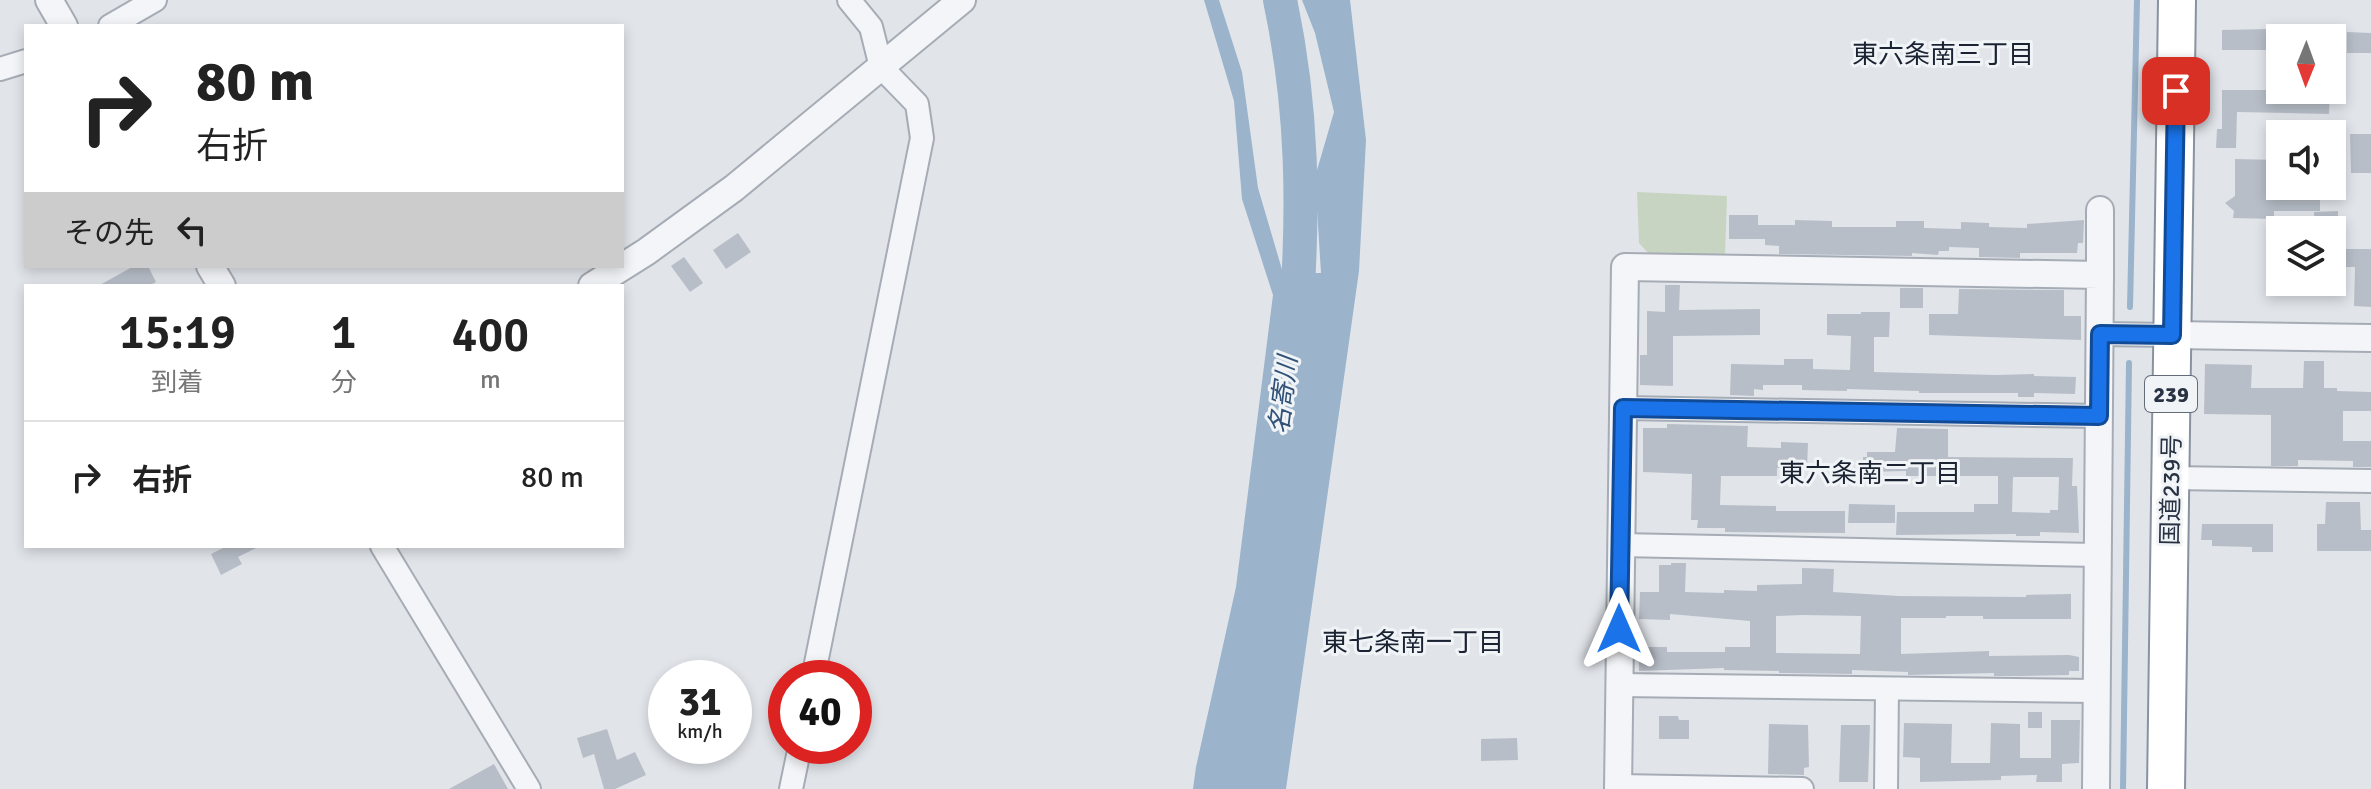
<!DOCTYPE html>
<html lang="ja">
<head>
<meta charset="utf-8">
<style>
  :root { --surface:#fff; --page:#f6f6f6; --text:#222; --muted:#767676; --line:#e0e0e0 }
  body { margin:0; font-family:Signika,"Noto Sans JP",sans-serif; background:var(--page); color:var(--text); height:100vh; display:flex; flex-direction:column; font-size:30px; white-space:nowrap }
  * { box-sizing:border-box; margin:0 }
  p { font-size:26px; color:var(--muted) }
  .icon { flex:none; width:44px; height:44px; fill:none; stroke:currentColor; stroke-width:2; stroke-linecap:round; stroke-linejoin:round }
  .map { position:relative; flex:1; overflow:hidden }
  .details { position:absolute; left:24px; top:284px; width:600px; height:264px; display:flex; flex-direction:column; background:var(--surface); border-radius:0px; box-shadow:0 4px 12px #0003 }
  .details>* { flex:none }
  .top-card { position:absolute; left:24px; top:24px; width:600px; height:244px; border-radius:0px; box-shadow:0 4px 12px #0003; background:#fff; color:var(--text); overflow:hidden }
  .needle { width:52px; rotate:181deg }
  .tools { position:absolute; left:2266px; top:24px; display:grid; gap:16px }
  .tools a { display:grid; place-items:center; width:80px; height:80px; border-radius:0px; background:var(--surface); box-shadow:0 4px 12px #0003; font-size:40px }
  .speed { position:absolute; left:648px; top:660px; display:flex; gap:16px; font-size:40px; font-weight:700; text-align:center }
  .speed>* { display:grid; place-content:center; width:104px; height:104px; border-radius:50%; background:var(--surface); box-shadow:0 4px 12px #0003; line-height:1 }
  .speed small { font-size:20px; font-weight:400 }
  .speed .limit { border:12px solid #d22; background:#fff; color:#111 }
  .pin { position:absolute; display:grid; place-items:center; width:68px; height:68px; color:#fff; margin:-34px; border-radius:16px; box-shadow:0 4px 12px #0006 }
  .me { position:absolute; width:88px; margin:-44px; rotate:0deg; stroke-linejoin:round; filter:drop-shadow(0 0 6px #0008) }
  .turn { display:flex; align-items:center; gap:28px; height:168px; padding:0 40px; font-size:36px }
  .turn .icon { width:104px; height:104px; stroke-width:2.5 }
  .turn b { display:block; font-size:56px; line-height:68px }
  .then { display:flex; align-items:center; height:76px; padding:0 40px; background:#0003; gap:16px; font-size:30px }
  .eta { display:flex; justify-content:space-evenly; align-items:center; height:136px; text-align:center }
  .eta b { font-size:48px; font-weight:600; line-height:56px }
  ul { padding:0; list-style:none }
  li { display:flex; align-items:center; gap:24px; height:112px; padding:0 40px; border-top:2px solid var(--line) }
  li div { flex:1 }
  li b { display:block; font-size:30px }
  li em { font-style:normal }
  .map>svg:first-child { display:block }
  .green { fill:#c7d4c2 }
  .water { fill:#9bb3cb }
  .lines { fill:none; stroke-linecap:round; stroke-linejoin:round }
  .stream { stroke:#9bb3cb; stroke-width:6 }
  .river { stroke:#9bb3cb; stroke-width:34 }
  .building { fill:#b8bec8; fill-rule:evenodd }
  .minor-casing { stroke:#a6acb5; stroke-width:26 }
  .tertiary-casing { stroke:#a6acb5; stroke-width:30 }
  .trunk-casing { stroke:#8892a1; stroke-width:40 }
  .minor { stroke:#f4f5f8; stroke-width:22 }
  .tertiary { stroke:#f4f5f8; stroke-width:26 }
  .trunk { stroke:#fff; stroke-width:36 }
  .route-casing { stroke:#114b97; stroke-width:20 }
  .route { stroke:#1a73e8; stroke-width:14 }
  .labels { text-anchor:middle; dominant-baseline:central; stroke-width:6; stroke-linejoin:round; paint-order:stroke }
  .shield { fill:#f1f4f7; stroke:#646c79; stroke-width:2 }
  .shield-label { font-size:22px; font-weight:bold; fill:#283243 }
  .street-label { font-size:24px; fill:#283243; stroke:#f1f4f7 }
  .neighbourhood-label { font-size:26px; fill:#1b2333; stroke:#f1f4f7 }
  .water-label { font-size:26px; font-style:italic; fill:#315278; stroke:#f1f4f7 }
</style>
</head>
<body>
<div class="map">
<svg width="2371" height="789" viewBox="0 0 2371 789">
  <rect width="100%" height="100%" fill="#e1e5ea"/>
  <path class="green" d="M1637,192l90,4 -2,61 -75,-2 -11,-12z"/>
  <path class="water" d="M1204,0h15l23,72 16,116 25,85h38l-6,-96 19,-65 -19,-79 -13,-33h48l16,140 -7,131 -73,518h-93l3,-22 40,-180 37,-292 -31,-96 -8,-98z"/>
  <g class="lines">
    <g class="stream">
      <path d="M2130,307l7,-307"/>
      <path d="M2123,789l6,-426"/>
    </g>
    <path class="river" d="M1280,0c23,108 24,208 16,318"/>
  </g>
  <g class="building">
    <path d="M2268,29l1,21h-47v-20z"/>
    <path d="M2347,32l24,1v20h-24z"/>
    <path d="M2222,90h108l-1,24 -92,-2 -1,36h-20l1,-19h5z"/>
    <path d="M2350,134h21v39h-20z"/>
    <path d="M2235,159l45,1v26h40v25h-46v8l-41,-1 1,-7 -9,-8 10,-7z"/>
    <path d="M2338,211v19h-23l-1,-18z"/>
    <path d="M1729,215h29v10h37v-5l37,1v6h64v-6h28v7l37,1v-7l28,1v4l38,1v-4l57,-4 -1,23h-5l-1,10h-57v5l-41,-1v-9l-30,-1v4h-10l-1,4 -26,-2v3l-133,-2v-8l-14,-1v-6h-36z"/>
    <path d="M738,233l13,19 -25,17 -13,-19z"/>
    <path d="M2332,249h39v58l-17,-1 1,-39h-23z"/>
    <path d="M684,257l19,26 -13,9 -19,-26z"/>
    <path d="M134,266h14l8,16 -8,4h-50z"/>
    <path d="M1665,285h15l-1,25 81,-1v26l-87,1v50l-33,-1v-30h7v-44l18,1z"/>
    <rect x="1900" y="288" width="23" height="20"/>
    <path d="M1959,289l105,1v26h17v24l-152,-5v-21h29z"/>
    <path d="M1861,312h29l-1,25h-15v35l122,3 38,-1v2l42,1 -1,17 -41,-1v4h-16v-4h-99v-2l-72,-2v2l-45,-1v-5h-39v5l-9,-1v7l-24,-1 1,-31 53,1v-6h29v10l37,1 1,-34 -24,-1v-21h34z"/>
    <path d="M2304,361h20v27h13v3l34,1v19h-28v30h28v26h-18v-6l-55,-1v6h-27v-51l-67,-1 1,-50 47,1 -1,23h52z"/>
    <path d="M1667,424l81,2 -1,21 34,1v-6l27,1 -1,26 -30,-1v8h-56l-1,29 56,1v5h69v22l-120,-1v-4h-28l1,-8h-7l1,-46 -49,-2v-44h24z"/>
    <path d="M1897,428l51,1v28l125,1 -1,28h5l2,47 -39,-1v4h-24v-2l-120,1 1,-23h77v-8h24v-28h-92v-5l-43,1v-15h4v-5h28zM2013,477h46l-1,33h-8v3l-38,-1z"/>
    <path d="M2326,502h34l1,28h10v21h-54v-27h8z"/>
    <path d="M1849,504l46,1v18h-47z"/>
    <path d="M2202,524h71v28h-21v-5l-40,-1v-6h-11z"/>
    <path d="M227,546h33l-22,11 4,7 -21,11 -10,-21z"/>
    <path d="M1671,563h15l-1,29 39,1v-3l33,1v-6l45,-1v-16l32,1 -1,23 66,4 127,1v-2l45,-1v25h-88v-3h-37v2h-45v36l88,-3v5l80,-1 10,2v14h-10v4l-47,1h-28v-3l-86,2v-3l-56,-2v4l-73,-1v-2l-55,-1v-2l-85,3v-24h28v5h58v-5h25v-26l-80,-7v6l-31,-1 1,-27h19v-27h12zM1802,615l59,1 -1,38 -84,-1v-37z"/>
    <rect x="2028" y="712" width="14" height="16"/>
    <path d="M1659,716h19l1,4h10v19h-30z"/>
    <path d="M2051,720h29l-1,43 -17,1v18h-26l1,-7 -36,1v4l-81,2v-24l-17,-1 1,-34 48,1 -1,39h39l1,-40 29,1v34h31z"/>
    <path d="M1769,724l39,1 1,42 -5,1v7l-36,-1z"/>
    <path d="M1841,725h29l-2,57h-29z"/>
    <path d="M607,729l10,31 18,-8 11,23 -31,14h-11l-10,-35 -11,4 -6,-20z"/>
    <path d="M1517,738l1,22 -37,1v-22z"/>
    <path d="M494,764l14,25h-59z"/>
  </g>
  <g class="lines">
    <g class="minor-casing">
      <g id="minor">
        <path d="M110,26l45,-26"/>
        <path d="M0,69l26,-8"/>
        <path d="M2100,334l72,1"/>
        <path d="M1623,408l476,8"/>
        <path d="M2171,478l200,3"/>
        <path d="M1620,545l477,10"/>
        <path d="M382,546l147,243"/>
        <path d="M813,678l109,-540 -5,-34 -36,-37 -10,-40 -22,-27"/>
        <path d="M1619,685l477,6"/>
        <path d="M1618,786l184,3"/>
        <path d="M791,789l9,-43"/>
        <path d="M1886,789l1,-99"/>
      </g>
    </g>
    <g class="tertiary-casing">
      <g id="tertiary">
        <path d="M49,0l15,26"/>
        <path d="M2100,210v65"/>
        <path d="M210,266l12,20"/>
        <path d="M592,286l54,-34 88,-64 228,-188"/>
        <path d="M2172,335l199,3"/>
        <path d="M1618,789l7,-522 475,8 -4,514"/>
      </g>
    </g>
    <g class="trunk-casing">
      <path id="trunk" d="M2166,789l11,-789"/>
    </g>
    <use href="#minor" class="minor"/>
    <use href="#tertiary" class="tertiary"/>
    <use href="#trunk" class="trunk"/>
  </g>
  <g class="lines">
    <g class="route-casing">
      <path id="route" d="M1619,629l4,-221 476,8 1,-82 72,1 4,-244"/>
    </g>
    <use href="#route" class="route"/>
  </g>
  <g class="labels">
    <rect class="shield" x="2145" y="376" width="52" height="36" rx="6"/>
    <g class="shield-label">
      <text x="2171" y="394">239</text>
    </g>
    <g class="street-label">
      <text transform="translate(2171 490) rotate(-89)">国道239号</text>
    </g>
    <g class="neighbourhood-label">
      <text x="1943" y="55">東六条南三丁目</text>
      <text x="1870" y="474">東六条南二丁目</text>
      <text x="1413" y="643">東七条南一丁目</text>
    </g>
    <g class="water-label">
      <text transform="translate(1284 395) rotate(-83)">名寄川</text>
    </g>
  </g>
</svg>
<div class="tools">
<a><svg class="needle" viewBox="-14 -14 28 28"><path d="M0-13l5 13h-10z" fill="#e53935"/><path d="M0 13l5-13h-10z" fill="#767676"/></svg></a>
<a><svg class="icon" aria-label="sound" viewBox="0 0 24 24"><path d="M4 9h4l5-4v14l-5-4H4zM17 9q2 3 0 6"/></svg></a>
<a><svg class="icon" aria-label="layers" viewBox="0 0 24 24"><path d="M12 4l9 5-9 5-9-5zM3 14l9 5 9-5"/></svg></a>
</div>
<div class="speed"><div>31<small>km/h</small></div><div class="limit">40</div></div>
<div class="pin" style="left:2176px;top:91px;background:#d93025"><svg class="icon" aria-label="arrive" viewBox="0 0 24 24"><path d="M6 21V4h12l-3 4 3 4H6"/></svg></div>
<svg class="me" style="left:1619px;top:629px" viewBox="-20 -20 40 40"><path d="M0-17L14 15 0 8-14 15z" fill="#1a73e8" stroke="#fff" stroke-width="4"/></svg>
<div class="top-card">
<div class="turn"><svg class="icon" aria-label="right" viewBox="0 0 24 24"><path d="M7 20v-9h11M14 6l5 5-5 5"/></svg><div><b>80 m</b>右折</div></div>
<div class="then">その先<svg class="icon" aria-label="left" viewBox="0 0 24 24"><path d="M17 20v-9H6M10 6l-5 5 5 5"/></svg></div>
</div>
<section class="details">
<div class="eta">
<div><b>15:19</b><p>到着</p></div>
<div><b>1</b><p>分</p></div>
<div><b>400</b><p>m</p></div>
</div>
<ul>
<li><svg class="icon" aria-label="right" viewBox="0 0 24 24"><path d="M7 20v-9h11M14 6l5 5-5 5"/></svg><div><b>右折</b></div><em>80 m</em></li>
</ul>
</section>
</div>
</body>
</html>
